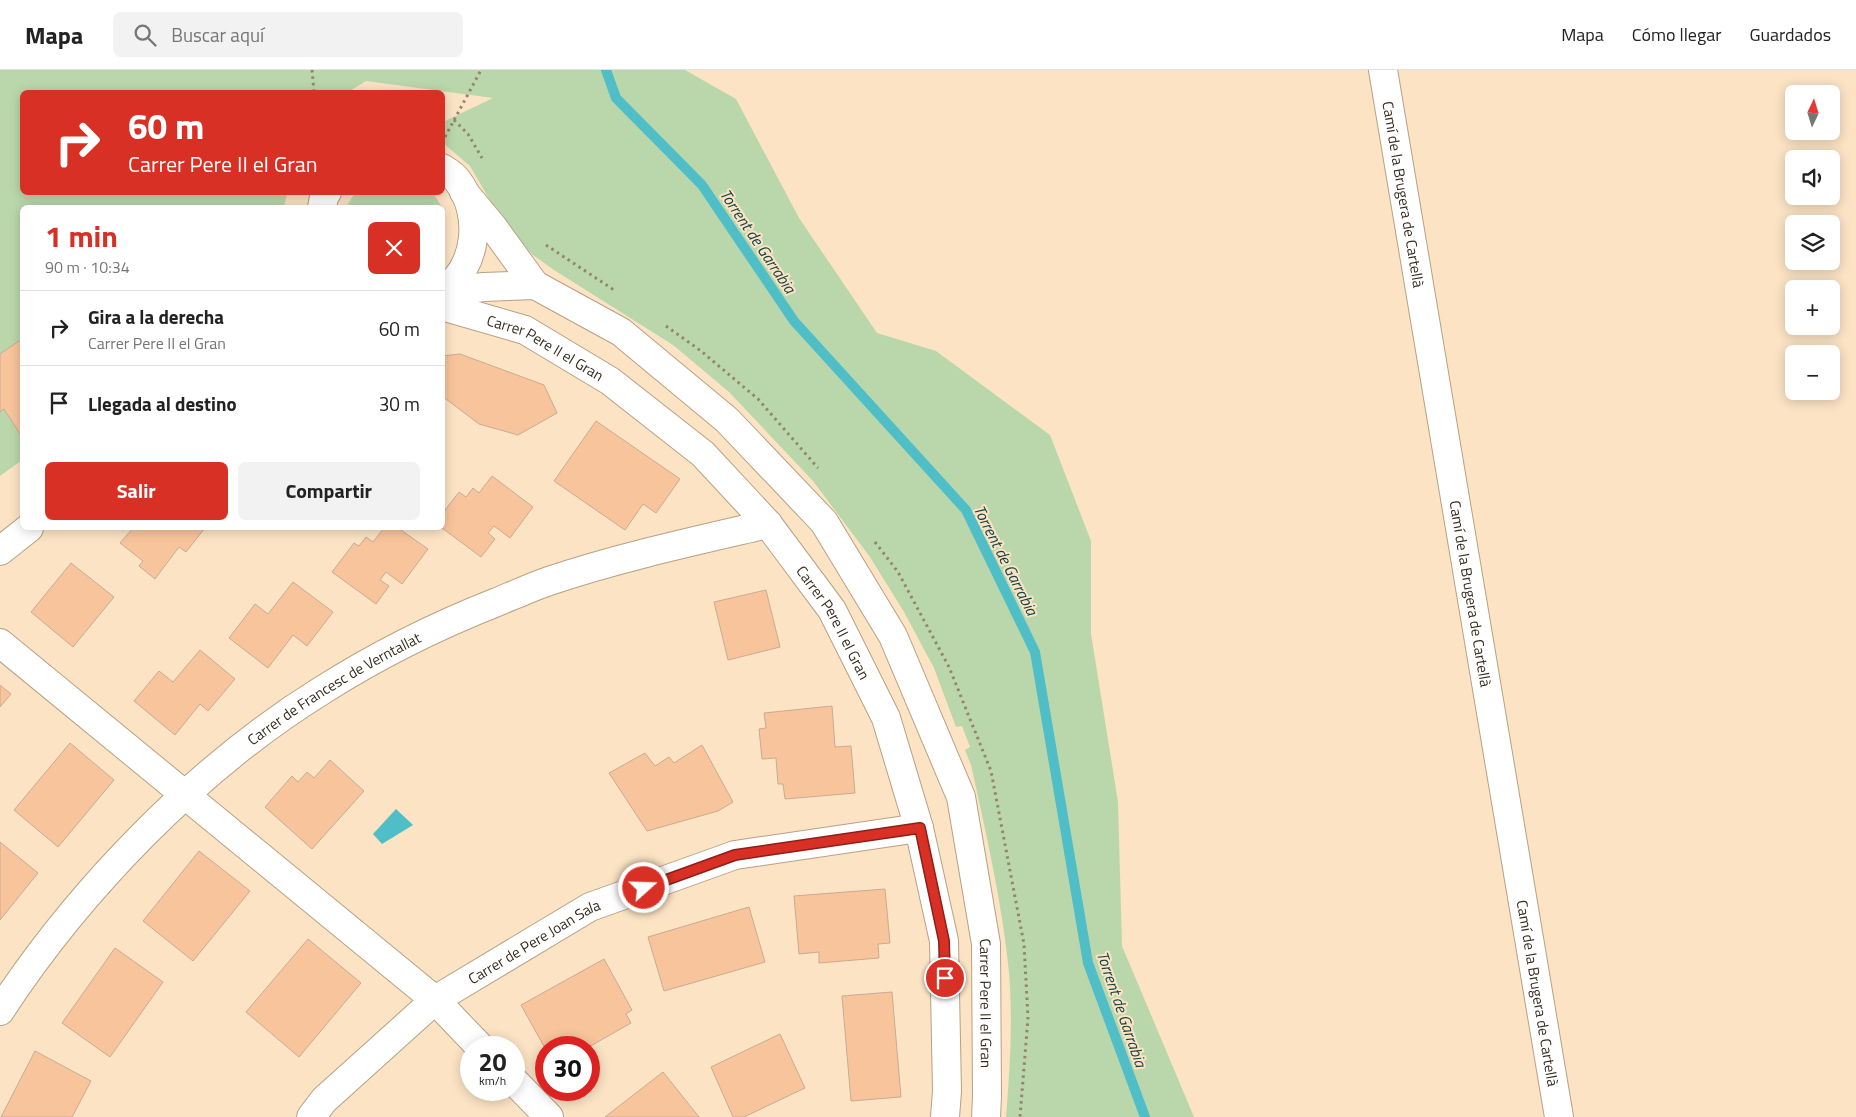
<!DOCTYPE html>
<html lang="es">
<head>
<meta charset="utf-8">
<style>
  :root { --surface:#fff; --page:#f2f2f2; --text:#222; --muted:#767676; --line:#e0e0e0; --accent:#d93025 }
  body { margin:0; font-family:"Titillium Web",sans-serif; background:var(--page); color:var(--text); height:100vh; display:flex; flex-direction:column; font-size:19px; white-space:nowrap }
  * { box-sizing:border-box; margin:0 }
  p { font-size:16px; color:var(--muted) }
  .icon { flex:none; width:28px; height:28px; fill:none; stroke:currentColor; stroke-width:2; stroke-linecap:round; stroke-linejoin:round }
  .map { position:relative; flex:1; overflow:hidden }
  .drawer { position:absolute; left:20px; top:135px; width:425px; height:325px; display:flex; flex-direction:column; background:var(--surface); border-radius:8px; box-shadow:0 2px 12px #0003 }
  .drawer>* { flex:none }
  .top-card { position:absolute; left:20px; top:20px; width:425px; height:105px; border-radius:8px; box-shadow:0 2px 12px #0003; background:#d93025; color:#fff; overflow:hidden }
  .needle { width:32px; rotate:4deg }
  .controls { position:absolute; left:1785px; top:15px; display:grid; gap:10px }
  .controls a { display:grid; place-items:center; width:55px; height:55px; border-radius:8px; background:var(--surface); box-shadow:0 2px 12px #0003; font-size:25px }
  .speed { position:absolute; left:460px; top:966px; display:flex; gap:10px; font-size:25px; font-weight:700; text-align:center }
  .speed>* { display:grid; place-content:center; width:65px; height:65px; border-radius:50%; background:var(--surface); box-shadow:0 2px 12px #0003; line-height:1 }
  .speed small { font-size:12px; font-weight:400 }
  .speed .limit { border:8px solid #d22; background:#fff; color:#111 }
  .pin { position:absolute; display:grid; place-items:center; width:42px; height:42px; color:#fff; margin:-21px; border:2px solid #fff; border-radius:50%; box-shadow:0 1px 5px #0007 }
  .me { position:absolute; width:55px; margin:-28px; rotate:70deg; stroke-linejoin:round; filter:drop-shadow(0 0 4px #0008) }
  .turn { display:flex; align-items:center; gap:18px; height:105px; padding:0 25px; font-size:22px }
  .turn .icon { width:65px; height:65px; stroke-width:2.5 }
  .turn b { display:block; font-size:35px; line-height:42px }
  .round { display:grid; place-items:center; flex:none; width:52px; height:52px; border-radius:8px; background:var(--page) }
  .summary { display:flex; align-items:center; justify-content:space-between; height:85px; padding:0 25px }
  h1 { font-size:30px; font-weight:700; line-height:38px; color:var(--accent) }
  .primary-button { display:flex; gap:10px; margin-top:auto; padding:10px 25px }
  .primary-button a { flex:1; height:58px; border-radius:8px; background:var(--accent); color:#fff; font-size:20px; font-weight:700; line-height:58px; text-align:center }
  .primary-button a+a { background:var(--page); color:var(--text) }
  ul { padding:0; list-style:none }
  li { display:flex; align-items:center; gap:15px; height:75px; padding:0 25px; border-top:1px solid var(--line) }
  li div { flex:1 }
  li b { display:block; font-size:19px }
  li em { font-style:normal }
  header { display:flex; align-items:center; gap:30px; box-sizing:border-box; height:70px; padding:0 25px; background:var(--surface); border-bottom:1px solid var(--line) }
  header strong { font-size:24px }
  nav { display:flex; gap:28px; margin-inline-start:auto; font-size:18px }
  .search { width:350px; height:45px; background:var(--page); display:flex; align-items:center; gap:12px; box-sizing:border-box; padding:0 18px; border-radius:8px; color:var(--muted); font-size:19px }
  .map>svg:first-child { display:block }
  .green { fill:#bad7ab }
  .water { fill:#4fbec7 }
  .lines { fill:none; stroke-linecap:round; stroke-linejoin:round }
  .stream { stroke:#4fbec7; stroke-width:10 }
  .building { fill:#f8c49b; stroke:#c9ab93 }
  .minor-casing { stroke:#b7a184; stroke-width:30 }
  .path { stroke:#94846f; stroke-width:3; stroke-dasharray:2.5 4; stroke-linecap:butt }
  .minor { stroke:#fff; stroke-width:28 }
  .route-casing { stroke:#8d1f18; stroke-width:12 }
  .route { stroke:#d93025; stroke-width:9 }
  .labels { text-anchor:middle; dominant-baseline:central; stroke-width:4; stroke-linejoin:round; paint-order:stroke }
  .street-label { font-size:15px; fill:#362d21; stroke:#fbe3c4 }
  .water-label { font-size:16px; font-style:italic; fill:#104346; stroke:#fbe3c4 }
</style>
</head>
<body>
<header>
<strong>Mapa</strong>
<div class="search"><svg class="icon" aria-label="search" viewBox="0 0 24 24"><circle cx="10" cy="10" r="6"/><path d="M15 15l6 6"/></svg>Buscar aquí</div>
<nav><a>Mapa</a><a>Cómo llegar</a><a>Guardados</a></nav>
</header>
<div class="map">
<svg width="1856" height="1047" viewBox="0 0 1856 1047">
  <rect width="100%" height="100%" fill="#fbe3c4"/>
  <g class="green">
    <path d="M0,0h685l51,29 63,119 78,115 59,18 114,84 41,106v93l27,168 4,144 72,171h-188c4,-48 7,-97 3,-145 -7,-70 -23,-139 -38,-207l-6,-15 5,-3 -8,-21 -6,1 -22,-59 -30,-56 -34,-55 -57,-76 -84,-89 -56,-47 -119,-75 -21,-15 -18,-18 -16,-21 -29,-50 -27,-23v-21l50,-24 -127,-17 -18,11h-326v100l265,1 -3,14 -262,1v252l-22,16z"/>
    <path d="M355,123h78l9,14h-96z"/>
  </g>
  <path class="water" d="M396,739l17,16 -31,19 -9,-10z"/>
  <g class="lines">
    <path class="stream" d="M606,0l10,28 86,87 92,136 172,189 69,142 53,311 57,154"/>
  </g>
  <g class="building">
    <path d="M22,269v98l-18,-28 -4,3v-58z"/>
    <path d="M460,284l84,31 13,28 -39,22 -39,-11 -37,-28v-40z"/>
    <path d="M596,351l84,58 -24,34 -13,-9 -18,26 -71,-49z"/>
    <path d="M492,406l41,31 -23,31 -16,-12 -6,7 7,6 -14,18 -39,-29v-14l17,-22 7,5 7,-9 6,5z"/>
    <path d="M133,458h72l-19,24 -7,-5 -24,32 -16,-13 4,-5 -23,-18z"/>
    <path d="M384,458h14l30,21 -26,35 -16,-12 -6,8 9,6 -13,18 -44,-32 22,-29 5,3 7,-9 7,5z"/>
    <path d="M71,493l43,34 -41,50 -42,-35z"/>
    <path d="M293,512l40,30 -26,34 -14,-11 -25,33 -39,-30 26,-34 13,10z"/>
    <path d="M766,520l14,57 -52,13 -14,-58z"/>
    <path d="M200,580l35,29 -27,32 -8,-7 -25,31 -41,-34 25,-30 14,11z"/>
    <path d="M0,615l11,9 -11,13z"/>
    <path d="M832,636l3,41 16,-1 4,47 -70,6 -2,-15h-5l-2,-26 -14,1 -3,-30 7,-1 -2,-15z"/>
    <path d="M70,673l44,37 -56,67 -44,-37z"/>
    <path d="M702,675l31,57 -15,9 -71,20 -38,-58 36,-20 10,13 14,-9 5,6z"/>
    <path d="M330,690l34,31 -52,58 -47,-42 27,-31 6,6 9,-10 7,6z"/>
    <path d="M0,772l38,31 -38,47z"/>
    <path d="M199,781l51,40 -57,70 -50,-40z"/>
    <path d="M885,819l5,54 -12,1 1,14 -60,5v-11l-20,2 -5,-58z"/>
    <path d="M749,837l16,55 -101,29 -16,-54z"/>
    <path d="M308,869l53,44 -62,74 -53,-45z"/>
    <path d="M115,878l48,34 -53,75 -48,-34z"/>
    <path d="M604,889l28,51 -6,4 5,9 -44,25h-20l-2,-3 -4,3h-15v2l-25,-45z"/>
    <path d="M892,922l9,105 -50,4 -9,-105z"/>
    <path d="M780,964l25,54 -61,29h-11l-22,-50z"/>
    <path d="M35,981l56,30 -19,36h-71z"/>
    <path d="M663,1002l36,45h-94z"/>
  </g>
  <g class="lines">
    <g class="minor-casing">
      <g id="minor">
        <path id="s1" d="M1383,0l176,1047"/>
        <path d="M442,98c5,3 12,7 15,12 26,33 21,88 -15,111"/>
        <path id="s2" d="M464,122l29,35 42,58 86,47 106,88 97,102 69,114 68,161 25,147 1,152 -1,21"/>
        <path d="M322,138l2,-11 3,-5"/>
        <path d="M442,222l42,-5 51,-2"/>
        <path id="s3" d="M442,236l83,24 85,51 93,73 65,70 64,86 54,108 33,110 25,113 3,150 -2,26"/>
        <path d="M0,481l29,-23"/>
        <path d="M0,573l435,357 46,48"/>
        <path id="s4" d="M0,941c79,-121 197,-243 321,-320 55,-35 115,-65 176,-89 17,-7 35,-15 52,-21 72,-24 146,-40 219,-57"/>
        <path d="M514,1011l35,36"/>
        <path id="s5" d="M311,1047l13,-17 111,-100 155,-93 145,-52 184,-27"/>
      </g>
    </g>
    <g class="path">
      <path d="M312,0l2,22"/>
      <path d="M454,50l14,14 14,24"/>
      <path d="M445,67l36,-67"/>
      <path d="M546,175l68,45"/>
      <path d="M666,256l35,25 57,48 60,69"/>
      <path d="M875,472l23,30 51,95 42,104 33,173 4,74 -8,99"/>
    </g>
    <use href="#minor" class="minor"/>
  </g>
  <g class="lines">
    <g class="route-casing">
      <path id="route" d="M644,818l91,-33 185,-27 24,113 1,37"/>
    </g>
    <use href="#route" class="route"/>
  </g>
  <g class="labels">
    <g class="street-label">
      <text stroke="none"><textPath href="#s1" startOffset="126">Camí de la Brugera de Cartellà</textPath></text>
      <text stroke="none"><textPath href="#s3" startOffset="112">Carrer Pere II el Gran</textPath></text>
      <text stroke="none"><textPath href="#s1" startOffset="531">Camí de la Brugera de Cartellà</textPath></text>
      <text stroke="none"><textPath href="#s3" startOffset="518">Carrer Pere II el Gran</textPath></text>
      <text stroke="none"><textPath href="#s4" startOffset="469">Carrer de Francesc de Verntallat</textPath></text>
      <text stroke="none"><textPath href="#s5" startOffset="286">Carrer de Pere Joan Sala</textPath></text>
      <text stroke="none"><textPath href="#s1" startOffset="936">Camí de la Brugera de Cartellà</textPath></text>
      <text stroke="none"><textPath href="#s2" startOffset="1010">Carrer Pere II el Gran</textPath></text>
    </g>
    <g class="water-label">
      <text transform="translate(758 171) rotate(56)">Torrent de Garrabia</text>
      <text transform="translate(1006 490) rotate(63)">Torrent de Garrabia</text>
      <text transform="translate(1122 939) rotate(71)">Torrent de Garrabia</text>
    </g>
  </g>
</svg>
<div class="controls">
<a><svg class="needle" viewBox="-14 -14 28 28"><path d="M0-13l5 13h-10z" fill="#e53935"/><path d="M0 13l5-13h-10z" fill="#767676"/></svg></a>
<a><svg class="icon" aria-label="sound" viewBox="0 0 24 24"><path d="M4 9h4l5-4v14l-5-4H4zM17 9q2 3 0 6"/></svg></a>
<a><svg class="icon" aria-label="layers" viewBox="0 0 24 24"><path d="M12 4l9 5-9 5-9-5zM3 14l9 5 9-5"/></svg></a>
<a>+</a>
<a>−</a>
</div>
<div class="speed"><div>20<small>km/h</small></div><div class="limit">30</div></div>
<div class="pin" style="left:945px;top:908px;background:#d93025"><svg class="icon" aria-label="arrive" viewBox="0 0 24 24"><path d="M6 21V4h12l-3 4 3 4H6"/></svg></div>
<svg class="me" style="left:644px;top:818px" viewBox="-20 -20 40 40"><circle r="17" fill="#d93025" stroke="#fff" stroke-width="3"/><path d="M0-11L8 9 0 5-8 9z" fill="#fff"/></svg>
<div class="top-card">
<div class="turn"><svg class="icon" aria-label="right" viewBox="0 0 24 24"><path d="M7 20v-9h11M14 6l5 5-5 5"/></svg><div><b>60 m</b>Carrer Pere II el Gran</div></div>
</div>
<section class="drawer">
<div class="summary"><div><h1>1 min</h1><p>90 m · 10:34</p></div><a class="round" style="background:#d93025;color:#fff"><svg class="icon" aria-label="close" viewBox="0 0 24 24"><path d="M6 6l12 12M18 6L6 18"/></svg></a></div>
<ul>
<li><svg class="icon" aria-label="right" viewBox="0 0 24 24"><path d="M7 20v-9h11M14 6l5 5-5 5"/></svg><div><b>Gira a la derecha</b><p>Carrer Pere II el Gran</p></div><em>60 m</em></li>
<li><svg class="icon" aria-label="arrive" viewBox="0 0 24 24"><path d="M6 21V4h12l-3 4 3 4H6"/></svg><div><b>Llegada al destino</b></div><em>30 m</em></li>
</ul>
<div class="primary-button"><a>Salir</a><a>Compartir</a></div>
</section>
</div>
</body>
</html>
